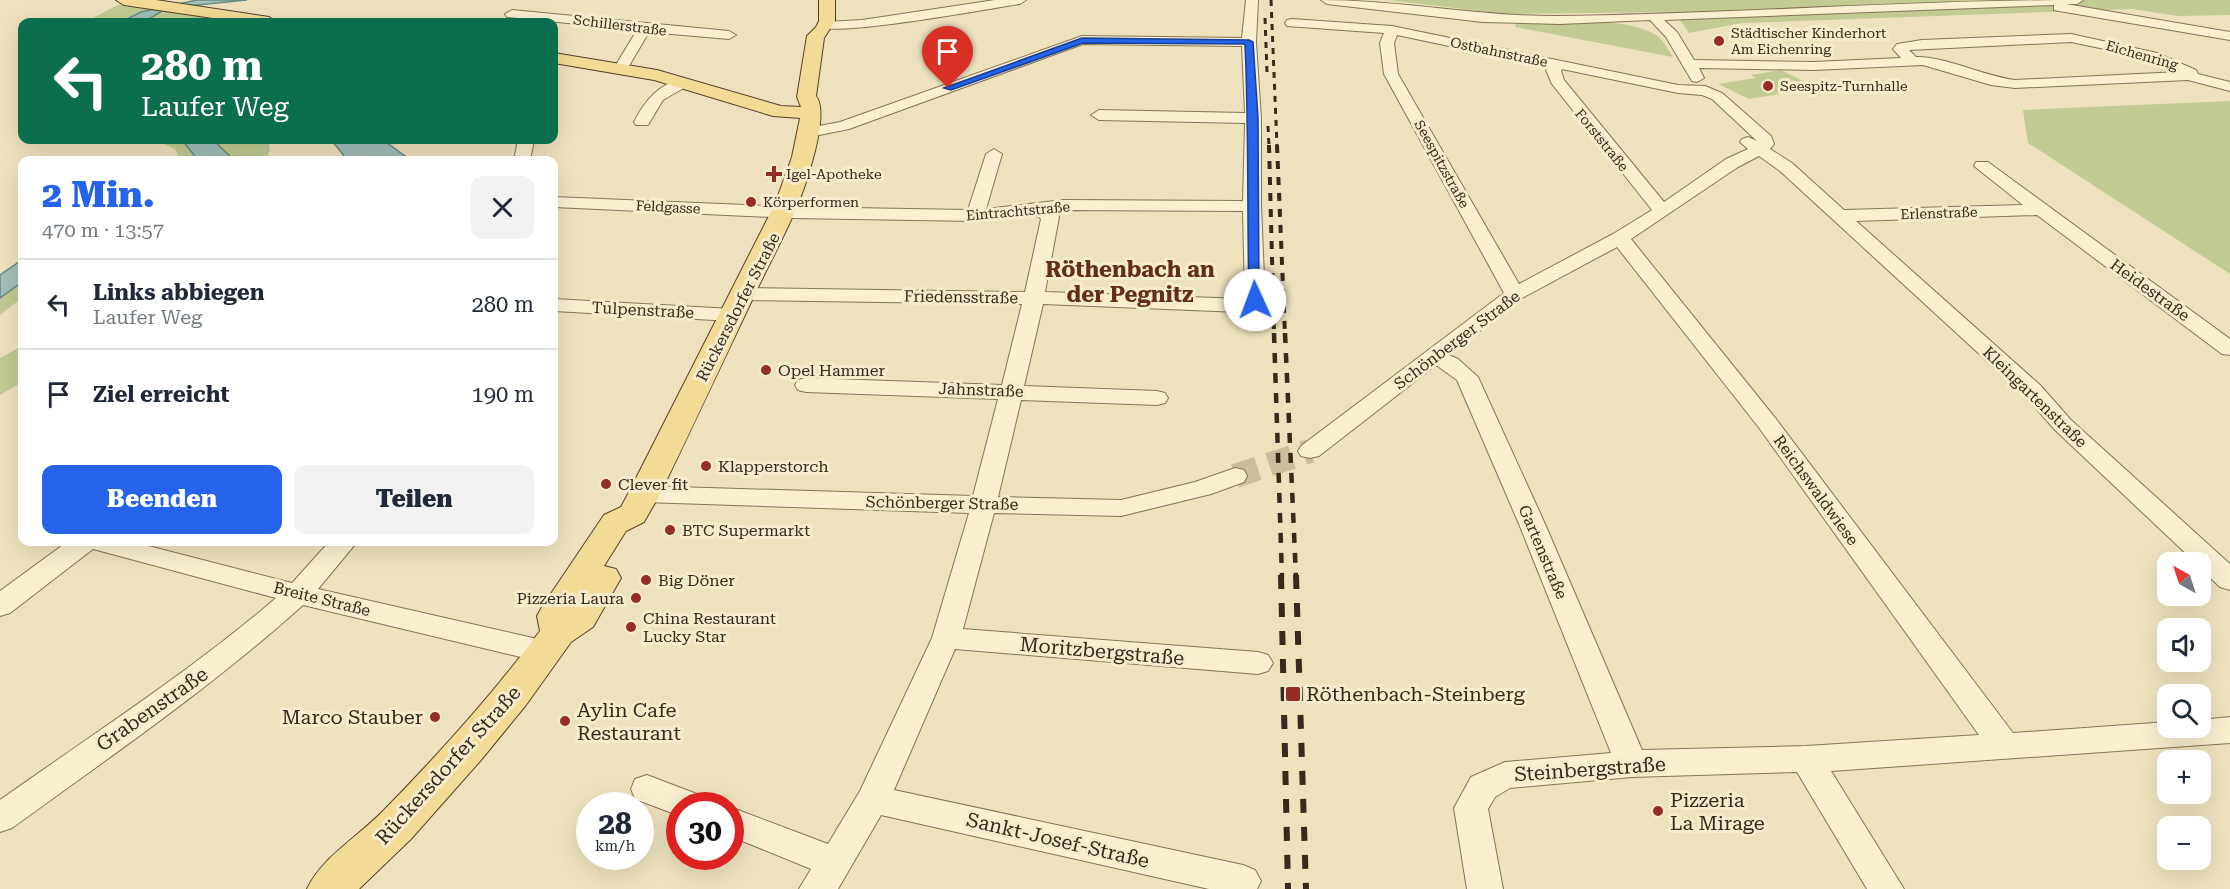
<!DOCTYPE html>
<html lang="de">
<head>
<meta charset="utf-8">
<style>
  :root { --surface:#fff; --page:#f2f2f3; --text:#1f2937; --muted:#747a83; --line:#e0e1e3; --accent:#2563eb }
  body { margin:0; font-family:"Roboto Serif",serif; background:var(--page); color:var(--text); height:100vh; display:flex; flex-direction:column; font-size:22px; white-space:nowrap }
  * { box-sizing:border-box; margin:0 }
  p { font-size:20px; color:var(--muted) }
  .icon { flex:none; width:33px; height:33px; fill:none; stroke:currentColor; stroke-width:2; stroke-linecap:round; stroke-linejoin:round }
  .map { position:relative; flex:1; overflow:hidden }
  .details { position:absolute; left:18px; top:156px; width:540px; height:390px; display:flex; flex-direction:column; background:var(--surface); border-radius:12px; box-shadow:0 6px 24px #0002 }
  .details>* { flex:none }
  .banner { position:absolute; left:18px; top:18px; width:540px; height:126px; border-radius:12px; box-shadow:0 6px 24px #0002; background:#0b6e4f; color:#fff; overflow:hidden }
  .needle { width:39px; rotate:321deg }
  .tools { position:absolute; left:2157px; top:552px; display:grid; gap:12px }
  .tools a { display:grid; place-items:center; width:54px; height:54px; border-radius:12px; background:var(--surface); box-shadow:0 6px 24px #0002; font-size:30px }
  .speed { position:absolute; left:576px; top:792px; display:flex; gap:12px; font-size:30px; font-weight:700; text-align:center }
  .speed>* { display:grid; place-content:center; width:78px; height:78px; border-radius:50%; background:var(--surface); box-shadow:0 6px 24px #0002; line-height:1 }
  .speed small { font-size:15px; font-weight:400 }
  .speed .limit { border:9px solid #d22; background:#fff; color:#111 }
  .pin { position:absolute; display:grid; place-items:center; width:51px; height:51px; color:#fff; margin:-62px -26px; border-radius:50% 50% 50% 0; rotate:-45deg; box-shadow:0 0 6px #0007 }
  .pin .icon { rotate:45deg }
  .me { position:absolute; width:66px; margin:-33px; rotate:358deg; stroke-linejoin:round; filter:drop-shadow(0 0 4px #0008) }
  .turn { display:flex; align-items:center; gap:21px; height:126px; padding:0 24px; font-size:27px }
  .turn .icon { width:78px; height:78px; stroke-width:2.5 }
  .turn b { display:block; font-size:42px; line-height:51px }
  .round { display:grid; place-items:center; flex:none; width:63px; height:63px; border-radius:12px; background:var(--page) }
  .headline { display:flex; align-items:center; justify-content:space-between; height:102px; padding:0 24px }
  h1 { font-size:36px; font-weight:800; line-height:45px; color:var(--accent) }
  .primary-button { display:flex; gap:12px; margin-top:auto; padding:12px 24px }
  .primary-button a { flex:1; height:69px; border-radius:12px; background:var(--accent); color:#fff; font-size:24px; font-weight:800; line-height:69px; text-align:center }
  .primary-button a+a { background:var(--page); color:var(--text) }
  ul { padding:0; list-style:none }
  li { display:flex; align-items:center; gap:18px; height:90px; padding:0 24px; border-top:2px solid var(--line) }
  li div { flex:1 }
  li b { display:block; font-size:22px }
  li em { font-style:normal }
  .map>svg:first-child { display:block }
  .green { fill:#c1cb92 }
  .water { fill:#a2bfb8; stroke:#698d86; stroke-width:1.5 }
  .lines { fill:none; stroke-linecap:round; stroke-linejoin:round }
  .minor-tunnel { stroke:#c9bd9e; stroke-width:24; stroke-dasharray:24 12; stroke-linecap:butt }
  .minor-casing { stroke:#867357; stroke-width:2 }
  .major-casing { stroke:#53412c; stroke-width:2 }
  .minor { fill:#f9efd1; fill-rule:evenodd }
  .major { fill:#f2db95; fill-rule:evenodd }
  .rail-far3 { stroke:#352a1c; stroke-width:3; stroke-dasharray:6 6; stroke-linecap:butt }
  .rail-far2 { stroke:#352a1c; stroke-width:4; stroke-dasharray:8 8; stroke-linecap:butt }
  .rail-far1 { stroke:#352a1c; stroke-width:4.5; stroke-dasharray:10 10; stroke-linecap:butt }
  .rail { stroke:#352a1c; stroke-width:6; stroke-dasharray:14 14; stroke-linecap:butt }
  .route { fill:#2563eb; stroke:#184099; stroke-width:1.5 }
  .poi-dot { fill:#952d27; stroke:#f5ecce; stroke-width:2 }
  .labels { text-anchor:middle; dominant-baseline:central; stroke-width:6; stroke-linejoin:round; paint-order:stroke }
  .far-street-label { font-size:14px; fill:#352a1c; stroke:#f5ecce }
  .far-poi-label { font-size:14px; fill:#352a1c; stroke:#f5ecce; text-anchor:start }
  .street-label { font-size:16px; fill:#352a1c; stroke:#f5ecce }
  .poi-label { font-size:16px; fill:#352a1c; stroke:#f5ecce; text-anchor:start }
  .near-street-label { font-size:20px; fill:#352a1c; stroke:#f5ecce }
  .near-poi-label { font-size:20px; fill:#352a1c; stroke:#f5ecce; text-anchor:start }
  .district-label { font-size:22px; font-weight:bold; fill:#622e1b; stroke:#f5ecce }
</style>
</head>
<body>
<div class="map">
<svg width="2230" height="889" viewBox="0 0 2230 889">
  <rect width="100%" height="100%" fill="#eee2be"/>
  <g class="green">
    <path d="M1388,0h842v15l-53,1 -44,-7 -391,14 -53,10 -14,-21 -171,2z"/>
    <path d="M120,4l31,5 -30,13h-36z"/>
    <path d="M162,11l72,11h-90z"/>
    <path d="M1516,23c38,0 109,-8 140,12 7,4 12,15 17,22l-158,-30z"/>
    <path d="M1781,70l36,18 -68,11 -31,-15 38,-6 -5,-3z"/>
    <path d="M2230,101v173l-202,-131 -5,-33z"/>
    <path d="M156,140h26l16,20h-18l-5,-11z"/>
    <path d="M213,140h55l2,10 -4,10h-32z"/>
    <path d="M22,282v16l-22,17v-17z"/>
    <path d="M22,346v36l-22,13v-37z"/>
  </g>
  <g class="water">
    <path d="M197,0h50l-69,7 -16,4 -18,11h-23l20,-10z"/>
    <path d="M182,140h31l21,20h-36z"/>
    <path d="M331,140h52l22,16 -15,4h-47l3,-2z"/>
    <path d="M22,260v22l-22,16v-23z"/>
  </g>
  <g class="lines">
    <path class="minor-tunnel" d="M1235,476l75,-25"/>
    <g class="minor-casing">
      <g id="minor">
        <path d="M995,0h31l-6,4c-27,4 -189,34 -201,22l7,-4 36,-2z"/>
        <path d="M1246,0h12l-2,42 5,76v88l4,94 -6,8 -19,4 -197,-8 -19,82 133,5 8,2 3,5 -3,5 -8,2 -136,-5 -23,97 123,3 74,-18 40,-14 9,2 3,6 -3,6 -33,12 -90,22 -127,-3 -31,116 295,23 10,3 5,8 -5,8 -10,3 -303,-25 -61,141 349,75 12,5 6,11 -4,8h-48l-328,-74 -43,74h-39l12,-20 -81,-33v-29l98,37 32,-53 72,-153 37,-125 -325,-11 -9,-2 -4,-6 4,-6 9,-2 329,10 25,-97 -192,-7 -8,-2 -3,-5 3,-5 8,-2 196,7 20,-81 -280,-4 -7,-2 -3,-4 3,-4 7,-2 283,4 16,-73 -5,-4 -61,6 -183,-3 -238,-11v-10l238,10 176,3 18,-56 8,-5 8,5 -16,55 77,-9 180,1 2,-78 -146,-3 -8,-5 8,-5 146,3 -3,-67 -159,-2 -234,85 -40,8 -8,-5 2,-3 37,-7 242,-86 160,2zM1063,210l180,1 2,88 -200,-7 14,-75 -4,-5z"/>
        <path d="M1321,0c80,0 159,17 240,16 174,-2 348,-16 522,-16l-6,4h-11l164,28v8l-171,-29 -5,-1v-5l-390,15 13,12 17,28 120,2 87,-4 -8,-9 4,-5 25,-4 149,-6 86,19 39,17 2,4 32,8v9l-42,-11 -173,8 -24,-3 -68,-20 -109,5 -115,-2 5,10 -7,4 -5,-1 -26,-44 -16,-17 -90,4 -77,-2 -156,-18zM2071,42l58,12 50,18 -164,8c-31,-4 -72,-24 -99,-23l-7,-7z"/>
        <path d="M512,10l217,21 7,4 -7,4 -80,-7 -23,39 -5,1 -7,-4 23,-38 -130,-13 -2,-3z"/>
        <path d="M1292,19l100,7 286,59 27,1 17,7 49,43 3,8 -4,5 22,14 52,47 179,-5 -49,-39 2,-4h12l242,177v16l-8,-1 -185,-139 -181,6 184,164 31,35 159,144v26l-10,-3 -20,-19v-6h-5l-140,-132 -31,-35 -244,-224 -21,-15 -21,11 -107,72 145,180 237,314 155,-11v6h32v-8l30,-3v26l-399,28 73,118h-37l-70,-117 -165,5 -122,11 -15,9 -7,12 15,80h-36l-13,-81 17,-31 34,-15 106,-9 -92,-229 -62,-144 -21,-15 -117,91 -9,2 -9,-2 -3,-5 3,-5 203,-153 -120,-219 -4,-31 4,-10 -97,-7 -2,-3 2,-3zM1397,35l151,32 -2,3 6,14 100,126 -39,24 -94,50 -121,-210 -4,-31zM1562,69l116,24 24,2 10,4 45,42 -9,-4 -6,2 -2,3 8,7 -22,10 -62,43 -100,-122 -3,-9zM1617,247l143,182 219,306 -173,11 -164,4 -97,-226 -67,-147 -20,-18 -9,-4 73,-57z"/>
        <path d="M684,78l7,4 -2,3 -26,15 -15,25h-12l-2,-3c11,-22 25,-38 50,-44z"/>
        <path d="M518,140h16l-4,20h-16z"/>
        <path d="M554,299l178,10 7,2 3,4 -3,4 -7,2 -178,-10z"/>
        <path d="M67,542h66l159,41 37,-41h28l-39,47 228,52 10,3 5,8 -5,8 -10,3 -243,-58c-91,82 -192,151 -291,223l-12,4v-32c93,-66 190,-128 276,-202l-183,-49 -83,64 -10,3v-25z"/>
        <path d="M647,775l55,21 4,10h-26v10l-45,-17 -4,-10 4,-10z"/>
      </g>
    </g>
    <g class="major-casing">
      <g id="major">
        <path d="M116,0h40l113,17 8,5h-37l-116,-17z"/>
        <path d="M819,0h16v21l-11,17 -8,58c12,15 -3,64 -9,83 -13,41 -35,78 -53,117 -31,66 -62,132 -94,198l-16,28 -18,9 -22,35 12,3 5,9 -28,49 -22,15 -45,63 -45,55 -70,79 -52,50h-52c15,-32 52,-53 76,-78 56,-57 109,-116 157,-180l-3,-15 5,-9 62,-92 17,-8 7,-13 147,-290 17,-47 8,-39 -27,-2 -119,-36 -100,-17v-10l103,17 124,36 20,1 -4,-10 10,-61 9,-9 3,-6z"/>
      </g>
    </g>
    <use href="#minor" class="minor"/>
    <use href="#major" class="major"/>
    <g class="rail-far3">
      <path d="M1271,0l6,146"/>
      <path d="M1265,18l2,54"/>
      <path d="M1268,126l1,20"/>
    </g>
    <g class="rail-far2">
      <path d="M1269,145l5,189"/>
      <path d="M1277,145l8,189"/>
    </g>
    <g class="rail-far1">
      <path d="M1274,333l8,244"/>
      <path d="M1285,333l11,244"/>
    </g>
    <g class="rail">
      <path d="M1281,575l7,314"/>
      <path d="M1296,575l10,314"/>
    </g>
  </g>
  <path class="route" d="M1082,38l167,2 4,2 5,76 1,184h-8l-2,-2c-2,-86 0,-171 -4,-256l-162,-1 -132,47 -7,-2z"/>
  <g class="poi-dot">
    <circle cx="1719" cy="41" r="6"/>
    <circle cx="1768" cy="86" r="6"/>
    <path d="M771 165h6v6h6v6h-6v6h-6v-6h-6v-6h6z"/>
    <circle cx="751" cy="202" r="6"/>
    <circle cx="766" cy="370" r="6"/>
    <circle cx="706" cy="466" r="6"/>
    <circle cx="606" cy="484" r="6"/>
    <circle cx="670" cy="530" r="6"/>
    <circle cx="646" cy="580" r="6"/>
    <circle cx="636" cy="598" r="6"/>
    <circle cx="631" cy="627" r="6"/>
    <rect x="1285" y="686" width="16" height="16" rx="3"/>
    <circle cx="435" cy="717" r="6"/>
    <circle cx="565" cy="721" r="6"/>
    <circle cx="1658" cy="811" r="6"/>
  </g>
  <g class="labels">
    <g class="far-street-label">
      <text transform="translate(620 25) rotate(7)">Schillerstraße</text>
      <text transform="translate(1499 52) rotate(12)">Ostbahnstraße</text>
      <text transform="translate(2142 55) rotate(16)">Eichenring</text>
      <text transform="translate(1602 140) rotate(51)">Forststraße</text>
      <text transform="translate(1442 164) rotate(61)">Seespitzstraße</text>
      <text transform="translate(668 207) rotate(3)">Feldgasse</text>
      <text transform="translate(1018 211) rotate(-5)">Eintrachtstraße</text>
      <text transform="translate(1939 213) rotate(-2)">Erlenstraße</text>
    </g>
    <g class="far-poi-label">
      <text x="1731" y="33">Städtischer Kinderhort<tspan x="1731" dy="16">Am Eichenring</tspan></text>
      <text x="1780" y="86">Seespitz-Turnhalle</text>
      <text x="786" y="174">Igel-Apotheke</text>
      <text x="763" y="202">Körperformen</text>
    </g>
    <g class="street-label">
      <text transform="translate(2150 290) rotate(36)">Heidestraße</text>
      <text transform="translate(961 297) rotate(1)">Friedensstraße</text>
      <text transform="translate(738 307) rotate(-63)">Rückersdorfer Straße</text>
      <text transform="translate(643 310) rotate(3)">Tulpenstraße</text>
      <text transform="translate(1457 340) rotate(-37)">Schönberger Straße</text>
      <text transform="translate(981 390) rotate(2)">Jahnstraße</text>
      <text transform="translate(2035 397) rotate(44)">Kleingartenstraße</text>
      <text transform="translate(1816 490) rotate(54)">Reichswaldwiese</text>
      <text transform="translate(942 503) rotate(1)">Schönberger Straße</text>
      <text transform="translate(1543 552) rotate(67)">Gartenstraße</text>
      <text transform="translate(322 599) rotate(14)">Breite Straße</text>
    </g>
    <g class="poi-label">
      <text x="778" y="370">Opel Hammer</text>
      <text x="718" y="466">Klapperstorch</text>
      <text x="618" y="484">Clever fit</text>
      <text x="682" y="530">BTC Supermarkt</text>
      <text x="658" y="580">Big Döner</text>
      <text x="624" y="598" text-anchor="end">Pizzeria Laura</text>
      <text x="643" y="618">China Restaurant<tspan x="643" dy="18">Lucky Star</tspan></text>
    </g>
    <g class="near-street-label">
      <text transform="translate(1102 651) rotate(5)">Moritzbergstraße</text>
      <text transform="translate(152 709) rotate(-35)">Grabenstraße</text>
      <text transform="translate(448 765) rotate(-48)">Rückersdorfer Straße</text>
      <text transform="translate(1590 769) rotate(-4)">Steinbergstraße</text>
      <text transform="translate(1058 840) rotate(13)">Sankt-Josef-Straße</text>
    </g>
    <g class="near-poi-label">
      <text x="1306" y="694">Röthenbach-Steinberg</text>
      <text x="577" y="710">Aylin Cafe<tspan x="577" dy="23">Restaurant</tspan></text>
      <text x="423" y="717" text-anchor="end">Marco Stauber</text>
      <text x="1670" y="800">Pizzeria<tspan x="1670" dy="23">La Mirage</tspan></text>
    </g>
    <g class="district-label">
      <text x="1130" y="269">Röthenbach an<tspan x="1130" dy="25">der Pegnitz</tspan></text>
    </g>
  </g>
</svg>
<div class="tools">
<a><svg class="needle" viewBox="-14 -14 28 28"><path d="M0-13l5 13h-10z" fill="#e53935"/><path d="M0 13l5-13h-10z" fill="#747a83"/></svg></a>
<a><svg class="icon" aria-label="sound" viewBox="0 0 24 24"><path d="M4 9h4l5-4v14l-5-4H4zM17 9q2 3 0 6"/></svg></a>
<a><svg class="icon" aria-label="search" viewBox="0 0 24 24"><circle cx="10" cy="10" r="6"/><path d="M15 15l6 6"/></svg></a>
<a>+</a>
<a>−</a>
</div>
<div class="speed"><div>28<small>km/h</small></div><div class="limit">30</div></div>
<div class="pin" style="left:948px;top:88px;background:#d93025"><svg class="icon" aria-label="arrive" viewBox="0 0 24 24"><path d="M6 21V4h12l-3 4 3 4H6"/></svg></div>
<svg class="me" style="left:1255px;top:300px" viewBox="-20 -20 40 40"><circle r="19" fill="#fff"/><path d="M0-13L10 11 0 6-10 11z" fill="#2563eb"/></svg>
<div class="banner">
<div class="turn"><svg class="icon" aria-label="left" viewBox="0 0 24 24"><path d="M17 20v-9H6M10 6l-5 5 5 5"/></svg><div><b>280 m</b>Laufer Weg</div></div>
</div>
<section class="details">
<div class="headline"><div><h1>2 Min.</h1><p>470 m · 13:57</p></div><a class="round"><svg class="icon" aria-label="close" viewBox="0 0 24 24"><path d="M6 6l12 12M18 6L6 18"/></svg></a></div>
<ul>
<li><svg class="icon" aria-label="left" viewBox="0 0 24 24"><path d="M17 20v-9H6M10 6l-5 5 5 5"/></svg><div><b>Links abbiegen</b><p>Laufer Weg</p></div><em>280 m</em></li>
<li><svg class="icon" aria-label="arrive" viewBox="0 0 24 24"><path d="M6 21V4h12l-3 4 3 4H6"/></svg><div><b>Ziel erreicht</b></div><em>190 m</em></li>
</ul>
<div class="primary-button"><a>Beenden</a><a>Teilen</a></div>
</section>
</div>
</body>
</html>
